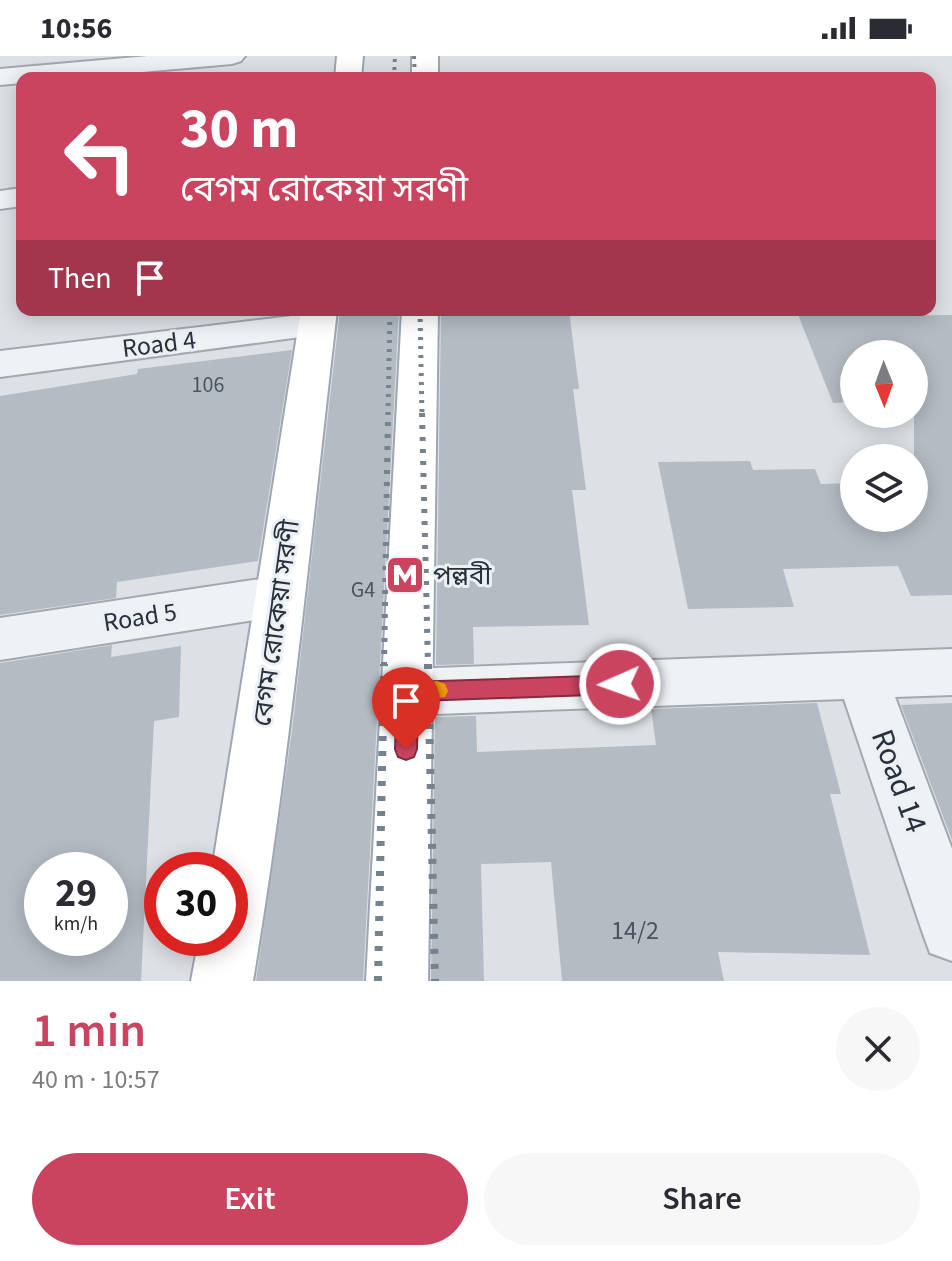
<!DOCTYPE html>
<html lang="en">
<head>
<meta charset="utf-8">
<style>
  :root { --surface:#fff; --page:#f7f7f7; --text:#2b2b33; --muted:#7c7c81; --accent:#ca4460 }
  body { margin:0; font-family:"Source Sans 3","Noto Sans Bengali",sans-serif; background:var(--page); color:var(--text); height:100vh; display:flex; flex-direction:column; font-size:30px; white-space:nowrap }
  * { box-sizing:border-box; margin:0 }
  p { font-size:26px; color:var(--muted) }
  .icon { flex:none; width:44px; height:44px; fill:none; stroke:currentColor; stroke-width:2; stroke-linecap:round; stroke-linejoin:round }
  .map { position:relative; height:925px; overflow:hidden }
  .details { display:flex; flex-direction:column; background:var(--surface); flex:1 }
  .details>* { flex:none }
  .hud { position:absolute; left:16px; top:16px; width:920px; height:244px; border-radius:16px; box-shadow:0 4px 20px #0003; background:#ca4460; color:#fff; overflow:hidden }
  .needle { width:52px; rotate:179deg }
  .tools { position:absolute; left:840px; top:284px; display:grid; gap:16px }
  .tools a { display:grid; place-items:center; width:88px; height:88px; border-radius:50%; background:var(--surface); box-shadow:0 4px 20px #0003; font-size:40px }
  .speed { position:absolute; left:24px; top:796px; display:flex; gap:16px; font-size:40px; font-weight:700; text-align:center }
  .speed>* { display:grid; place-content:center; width:104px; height:104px; border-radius:50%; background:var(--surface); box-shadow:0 4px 20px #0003; line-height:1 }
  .speed small { font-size:20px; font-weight:400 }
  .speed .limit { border:12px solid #d22; background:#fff; color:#111 }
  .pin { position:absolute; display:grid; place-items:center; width:68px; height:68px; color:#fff; margin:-82px -34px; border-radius:50% 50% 50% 0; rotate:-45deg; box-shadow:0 0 8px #0007 }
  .pin .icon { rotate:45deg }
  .me { position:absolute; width:88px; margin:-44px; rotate:268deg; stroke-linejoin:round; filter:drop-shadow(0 0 6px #0008) }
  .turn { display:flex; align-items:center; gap:28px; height:168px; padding:0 32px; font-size:36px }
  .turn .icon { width:104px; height:104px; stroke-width:2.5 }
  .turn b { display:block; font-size:56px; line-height:68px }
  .then { display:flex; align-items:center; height:76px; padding:0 32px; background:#0003; gap:16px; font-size:30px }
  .round { display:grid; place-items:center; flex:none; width:84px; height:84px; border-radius:42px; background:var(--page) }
  .headline { display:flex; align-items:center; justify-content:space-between; height:136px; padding:0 32px }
  h1 { font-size:48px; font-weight:600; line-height:60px; color:var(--accent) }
  .action { display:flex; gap:16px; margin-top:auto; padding:16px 32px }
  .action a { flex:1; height:92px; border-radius:48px; background:var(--accent); color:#fff; font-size:32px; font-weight:600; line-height:92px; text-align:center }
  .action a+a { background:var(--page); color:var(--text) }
  .status { display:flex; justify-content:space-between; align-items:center; height:56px; padding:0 40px; background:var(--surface); direction:ltr }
  .status svg { height:22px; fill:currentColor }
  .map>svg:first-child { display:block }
  .building { fill:#b4bbc3; fill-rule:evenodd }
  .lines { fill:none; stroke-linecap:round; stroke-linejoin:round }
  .minor-casing { stroke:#a3a8b0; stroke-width:4 }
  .major-casing { stroke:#9da6b2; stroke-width:4 }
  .minor { fill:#eff2f5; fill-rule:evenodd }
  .major { fill:#fff; fill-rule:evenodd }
  .rail-far3 { stroke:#77828f; stroke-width:4; stroke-dasharray:3 5; stroke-linecap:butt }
  .rail-far2 { stroke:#77828f; stroke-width:5; stroke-dasharray:3 6; stroke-linecap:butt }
  .rail-far1 { stroke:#77828f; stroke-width:6; stroke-dasharray:4 8; stroke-linecap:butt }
  .rail { stroke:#77828f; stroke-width:8; stroke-dasharray:5 10; stroke-linecap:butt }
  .route { fill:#ca4460; stroke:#832c3e; stroke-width:2 }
  .slow { fill:#f59e0b }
  .labels { text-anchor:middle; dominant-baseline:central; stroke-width:6; stroke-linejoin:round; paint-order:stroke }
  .number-label { font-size:22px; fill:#4a535e }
  .street-label { font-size:26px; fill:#27303c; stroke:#ecf0f4 }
  .poi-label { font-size:26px; fill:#27303c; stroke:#ecf0f4; text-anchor:start }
  .near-number-label { font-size:26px; fill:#4a535e }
  .near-street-label { font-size:32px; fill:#27303c; stroke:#ecf0f4 }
</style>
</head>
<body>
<div class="status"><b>10:56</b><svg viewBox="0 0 49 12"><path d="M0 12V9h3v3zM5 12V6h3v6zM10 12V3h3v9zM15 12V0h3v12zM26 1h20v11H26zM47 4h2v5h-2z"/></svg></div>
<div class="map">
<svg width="952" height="925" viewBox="0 0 952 925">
  <rect width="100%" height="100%" fill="#dde1e6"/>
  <g class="building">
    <path d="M340,254h59l-36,671h-107l36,-250z"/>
    <path d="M441,254h128l10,79h-6l13,101h-14l17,135 -116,2 1,37 -38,1z"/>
    <path d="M797,256h51l2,4 102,-1v280l-41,1 -13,-30 -115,3 11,38 -106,2 -30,-147 92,-1 3,9 62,-1 6,15 33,-1v35h60v-164h-60v48l-21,1z"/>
    <path d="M292,294l-34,211 -141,21 -1,16 -116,17v-219l137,-22 1,-5z"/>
    <path d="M112,589l-1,12 70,-11 -2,71 -25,4 -13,260h-141v-318zM42,814h68v68h-68z"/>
    <path d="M817,647l24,91h-11l40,161 -152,-3 6,29h-162l-11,-119 -70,2 3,117h-53l4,-264 41,-1 1,36 179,-7 -5,-36z"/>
    <path d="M952,647v137l-51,-135z"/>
  </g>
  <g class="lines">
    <g class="minor-casing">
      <g id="minor">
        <path d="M148,0h97l-4,5 -9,3 -158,14h-52v5l-22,2v-16z"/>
        <path d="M22,132v18l-22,3v-18z"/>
        <path d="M317,257l13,4 5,8 -5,8 -330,44v-26z"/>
        <path d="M280,520l17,6 7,14 -7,14 -17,6 -280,44v-42z"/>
        <path d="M952,593v46l-57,2 57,152v112l-22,-8 -8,-22 -78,-232 -436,16 -18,-6 -8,-17 8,-17 18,-6z"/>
      </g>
    </g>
    <g class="major-casing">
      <g id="major">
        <path d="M337,0h26l-2,22h-26z"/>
        <rect x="412" y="0" width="26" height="22"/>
        <path d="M301,254h36c-26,224 -47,449 -84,671h-62l8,-43h31v-68h-18z"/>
        <path d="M402,254h36l-10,671h-62z"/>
      </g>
    </g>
    <use href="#minor" class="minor"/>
    <use href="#major" class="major"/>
    <g class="rail-far3">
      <path d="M414,0l1,22"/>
      <path d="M394,22l1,-22"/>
    </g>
    <g class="rail-far2">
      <path d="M420,254l2,105"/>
      <path d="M388,359l2,-105"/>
    </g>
    <g class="rail-far1">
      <path d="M422,357l6,253"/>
      <path d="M384,610l4,-253"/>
    </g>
    <g class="rail">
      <path d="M428,608l7,317"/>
      <path d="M378,925l6,-317"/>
    </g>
  </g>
  <path class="route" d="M620,619l7,2 3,7 -3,7 -7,3 -202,7 -1,48 -3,8 -8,3 -8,-3 -3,-8 2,-57 4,-7 7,-3z"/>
  <path class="slow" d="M437,625l8,3 3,7 -3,6 -27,4 -3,22 -8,3 -8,-3 -3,-7 5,-31z"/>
  <defs>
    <g id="metro-square" transform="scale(2)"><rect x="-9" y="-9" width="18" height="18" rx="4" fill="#ca4460" stroke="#ecf0f4"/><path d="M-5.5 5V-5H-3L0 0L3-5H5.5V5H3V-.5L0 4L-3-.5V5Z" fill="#fff"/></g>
  </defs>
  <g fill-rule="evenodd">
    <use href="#metro-square" x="405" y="519"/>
  </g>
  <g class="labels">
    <g class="number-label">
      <text x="208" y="329">106</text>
      <text x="363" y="534">G4</text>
    </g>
    <g class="street-label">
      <text transform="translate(159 288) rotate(-7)">Road 4</text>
      <text transform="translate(140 561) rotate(-9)">Road 5</text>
      <text transform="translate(276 567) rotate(-82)">বেগম রোকেয়া সরণী</text>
    </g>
    <g class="poi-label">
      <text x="433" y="519">পল্লবী</text>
    </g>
    <g class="near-number-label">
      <text x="635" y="874">14/2</text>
    </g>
    <g class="near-street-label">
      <text transform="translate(899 725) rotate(70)">Road 14</text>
    </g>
  </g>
</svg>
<div class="tools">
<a><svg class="needle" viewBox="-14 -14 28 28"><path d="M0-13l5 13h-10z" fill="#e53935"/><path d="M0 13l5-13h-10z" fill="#7c7c81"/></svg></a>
<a><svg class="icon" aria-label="layers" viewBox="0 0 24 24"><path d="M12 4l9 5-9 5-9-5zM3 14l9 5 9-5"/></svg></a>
</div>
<div class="speed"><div>29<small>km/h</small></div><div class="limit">30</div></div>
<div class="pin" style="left:406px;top:693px;background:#d93025"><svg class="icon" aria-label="arrive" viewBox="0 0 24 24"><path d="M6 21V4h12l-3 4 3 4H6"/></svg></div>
<svg class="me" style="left:620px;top:628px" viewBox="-20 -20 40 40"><circle r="17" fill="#ca4460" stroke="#fff" stroke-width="3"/><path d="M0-11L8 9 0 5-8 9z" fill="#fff"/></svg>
<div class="hud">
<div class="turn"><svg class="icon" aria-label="left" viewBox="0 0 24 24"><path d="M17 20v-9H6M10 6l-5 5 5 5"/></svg><div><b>30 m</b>বেগম রোকেয়া সরণী</div></div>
<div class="then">Then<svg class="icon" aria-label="arrive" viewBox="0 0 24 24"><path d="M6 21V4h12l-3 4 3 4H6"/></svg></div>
</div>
</div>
<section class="details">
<div class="headline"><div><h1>1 min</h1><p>40 m · 10:57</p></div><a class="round"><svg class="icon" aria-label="close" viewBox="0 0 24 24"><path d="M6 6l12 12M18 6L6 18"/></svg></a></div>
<div class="action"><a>Exit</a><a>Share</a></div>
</section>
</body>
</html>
